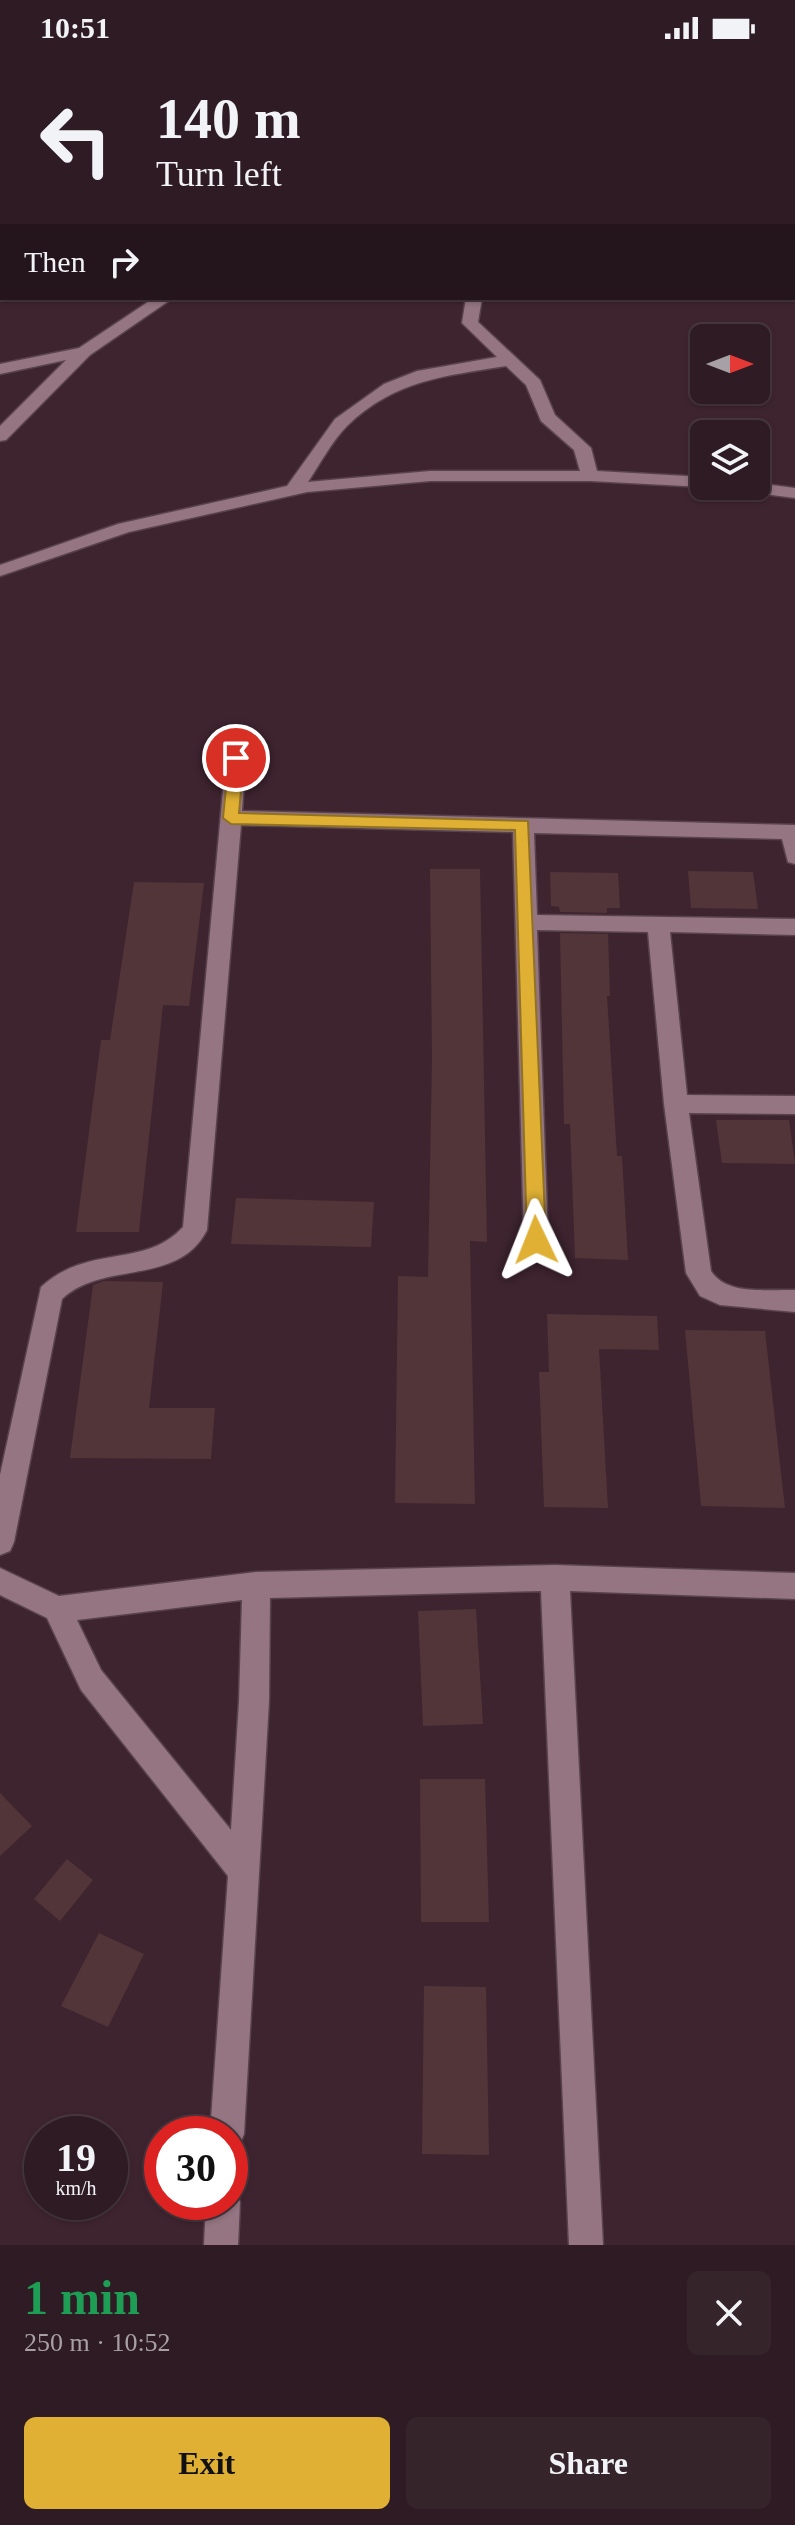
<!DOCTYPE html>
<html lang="en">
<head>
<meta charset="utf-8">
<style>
  :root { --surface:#2e1b23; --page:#36242b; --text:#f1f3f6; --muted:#a7a1a6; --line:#493941; --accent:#dfb034 }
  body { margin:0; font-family:Georgia,serif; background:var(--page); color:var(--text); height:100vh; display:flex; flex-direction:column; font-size:30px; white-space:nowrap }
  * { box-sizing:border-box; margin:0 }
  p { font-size:26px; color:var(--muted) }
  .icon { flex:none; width:44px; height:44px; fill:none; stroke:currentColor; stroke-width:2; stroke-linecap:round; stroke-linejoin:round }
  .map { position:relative; height:2189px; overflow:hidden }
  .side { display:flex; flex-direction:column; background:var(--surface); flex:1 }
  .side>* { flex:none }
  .hud { position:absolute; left:0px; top:0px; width:796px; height:244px; box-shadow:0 2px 6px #0004,0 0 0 2px var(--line); background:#2e1b23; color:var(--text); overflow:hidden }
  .needle { width:52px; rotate:90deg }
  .tools { position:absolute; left:690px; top:268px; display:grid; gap:16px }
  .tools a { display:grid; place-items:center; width:80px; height:80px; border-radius:12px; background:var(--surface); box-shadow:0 2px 6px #0004,0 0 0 2px var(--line); font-size:40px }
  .speed { position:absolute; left:24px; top:2060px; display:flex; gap:16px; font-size:40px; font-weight:700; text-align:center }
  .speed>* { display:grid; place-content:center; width:104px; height:104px; border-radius:50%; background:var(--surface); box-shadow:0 2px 6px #0004,0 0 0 2px var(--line); line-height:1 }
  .speed small { font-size:20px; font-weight:400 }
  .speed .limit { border:12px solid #d22; background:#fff; color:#111 }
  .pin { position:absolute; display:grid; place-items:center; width:68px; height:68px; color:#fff; margin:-34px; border:4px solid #fff; border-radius:50%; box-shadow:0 2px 8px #0007 }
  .me { position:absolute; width:88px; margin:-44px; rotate:358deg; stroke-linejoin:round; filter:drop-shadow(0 0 6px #0008) }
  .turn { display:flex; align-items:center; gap:28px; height:168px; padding:0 24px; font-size:36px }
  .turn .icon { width:104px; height:104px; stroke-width:2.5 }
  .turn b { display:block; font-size:56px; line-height:68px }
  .then { display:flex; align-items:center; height:76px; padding:0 24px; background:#0003; gap:16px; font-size:30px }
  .round { display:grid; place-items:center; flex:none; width:84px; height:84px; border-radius:12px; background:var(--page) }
  .overview { display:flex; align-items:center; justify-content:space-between; height:136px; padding:0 24px }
  h1 { font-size:48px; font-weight:700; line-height:60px; color:#1e9e55 }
  .primary-button { display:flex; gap:16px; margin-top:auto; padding:16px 24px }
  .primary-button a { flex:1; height:92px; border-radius:12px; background:var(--accent); color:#111; font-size:32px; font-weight:700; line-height:92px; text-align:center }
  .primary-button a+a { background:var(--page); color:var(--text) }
  .status { display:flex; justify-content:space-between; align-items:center; height:56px; padding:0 40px; background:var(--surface); direction:ltr }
  .status svg { height:22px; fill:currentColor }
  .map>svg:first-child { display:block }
  .water { fill:#885c9b }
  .building { fill:#523538 }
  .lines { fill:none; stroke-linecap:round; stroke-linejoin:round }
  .minor-casing { stroke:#58434c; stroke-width:3 }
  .minor { fill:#947581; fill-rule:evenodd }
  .route { fill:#dfb034; stroke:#917222; stroke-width:2 }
</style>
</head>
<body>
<div class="status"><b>10:51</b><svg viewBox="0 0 49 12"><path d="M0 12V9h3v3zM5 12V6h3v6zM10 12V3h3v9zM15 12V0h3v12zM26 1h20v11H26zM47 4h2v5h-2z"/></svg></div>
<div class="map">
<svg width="795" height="2189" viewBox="0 0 795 2189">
  <rect width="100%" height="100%" fill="#3e242f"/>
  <path class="water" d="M0,0h358l3,2h-359l-2,78z"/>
  <g class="building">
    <path d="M430,813h50l7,373 -17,-1 5,263 -80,-1 3,-227 30,1 4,-219z"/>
    <path d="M688,815l65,1 5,37 -67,-1z"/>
    <path d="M550,816l68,1 2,35h-13v5l-47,-1 -1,-5 -8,-1z"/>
    <path d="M134,826l70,1 -15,123 -26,-1 -24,227h-63l25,-192h9z"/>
    <path d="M560,877l48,1 2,62h-3l10,160h5l6,104 -53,-2 -5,-134h-6z"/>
    <path d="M716,1064h73l6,44 -73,-1z"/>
    <path d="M236,1142l138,4 -3,45 -140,-3z"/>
    <path d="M104,1225l59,1 -14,126h66l-4,51 -141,-1 23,-173z"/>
    <path d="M547,1258l110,2 2,34 -60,-1 9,159 -64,-1 -5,-135h10z"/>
    <path d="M685,1274l80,1 20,177 -84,-2z"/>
    <path d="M476,1553l7,115 -60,2 -5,-115z"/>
    <path d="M420,1723h65l4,143h-68z"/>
    <path d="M0,1737l32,33 -32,30z"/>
    <path d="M67,1803l26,21 -33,41 -26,-22z"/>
    <path d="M99,1877l45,21 -36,73 -47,-21z"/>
    <path d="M424,1930l62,1 3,168 -67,-1z"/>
  </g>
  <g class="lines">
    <g class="minor-casing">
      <g id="minor">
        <path d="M413,0h16l2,2h-16z"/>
        <path d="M655,0h16l-18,2z"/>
        <path d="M703,0h14l-16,2z"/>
        <path d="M795,30v9h-1v-9z"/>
        <rect x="0" y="154" width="2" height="8"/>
        <path d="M154,242h19l-83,57 -84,85 -6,1v-15l66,-66 -66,14v-10l79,-16z"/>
        <path d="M466,242h16l-4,24 62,58 15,35 36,33 6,23 107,6v9h5l-5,1 -114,-6h-160l-123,11 -178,40 -129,44v-11l118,-41 169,-38 48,-67 49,-35 33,-13 80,-14 -35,-34zM506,310l20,19 15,36 33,29 6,21h-150l-122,11c12,-18 24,-41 39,-56 47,-46 98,-50 159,-60z"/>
        <path d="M756,427l39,5v10l-55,-7 -9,-5h25z"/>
        <path d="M236,695l10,7 -4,53 553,14v39l-7,-2 -6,-23 -248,-6 3,82 258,4v16l-125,-3 17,163 108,1v18l-106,-1 22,158c16,25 57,18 84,19v22l-75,-7 -20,-9 -14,-23 -22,-169 -16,-172 -111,-2 11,310 -3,7 -9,3 -9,-3 -3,-7 -11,-408 -272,-7 -34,405c-29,57 -104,30 -145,69l-48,243 -4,9 -10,4v-80l41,-188c48,-44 104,-18 142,-60l43,-469z"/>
        <path d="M555,1509l240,8v26l-225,-8 33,654h-34l-28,-654 -271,7 -1,103 -25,433 -5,12 -9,4v-16h-20l18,-258 -147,-186 -34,-72 -47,-23v-27l59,28 197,-24zM242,1544l-3,101 -8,129 -130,-160 -24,-50z"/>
        <path d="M230,2132l5,2 5,12 -2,43h-34l2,-43h24z"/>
      </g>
    </g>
    <use href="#minor" class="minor"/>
  </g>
  <path class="route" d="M236,697l8,5 -5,55 289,8 18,419 -3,6h-13l-3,-6 -12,-410 -284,-6 -8,-6 6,-60z"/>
</svg>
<div class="tools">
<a><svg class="needle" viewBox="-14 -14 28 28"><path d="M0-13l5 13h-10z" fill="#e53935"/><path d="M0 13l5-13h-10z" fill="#a7a1a6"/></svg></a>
<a><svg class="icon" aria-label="layers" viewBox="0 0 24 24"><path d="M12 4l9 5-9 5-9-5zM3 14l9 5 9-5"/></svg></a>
</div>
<div class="speed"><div>19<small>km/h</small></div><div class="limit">30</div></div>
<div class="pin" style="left:236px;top:702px;background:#d93025"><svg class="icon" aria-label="arrive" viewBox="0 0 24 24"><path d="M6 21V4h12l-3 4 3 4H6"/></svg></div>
<svg class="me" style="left:536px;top:1184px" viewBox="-20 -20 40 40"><path d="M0-17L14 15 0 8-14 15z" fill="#dfb034" stroke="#fff" stroke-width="4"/></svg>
<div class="hud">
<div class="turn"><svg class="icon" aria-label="left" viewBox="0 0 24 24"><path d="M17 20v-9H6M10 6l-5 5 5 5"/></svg><div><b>140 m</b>Turn left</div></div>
<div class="then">Then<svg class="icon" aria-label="right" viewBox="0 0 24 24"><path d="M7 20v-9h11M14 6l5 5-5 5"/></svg></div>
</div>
</div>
<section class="side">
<div class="overview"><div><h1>1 min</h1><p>250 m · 10:52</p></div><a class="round"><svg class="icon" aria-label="close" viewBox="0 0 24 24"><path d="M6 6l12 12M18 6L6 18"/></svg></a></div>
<div class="primary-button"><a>Exit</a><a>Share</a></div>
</section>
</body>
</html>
